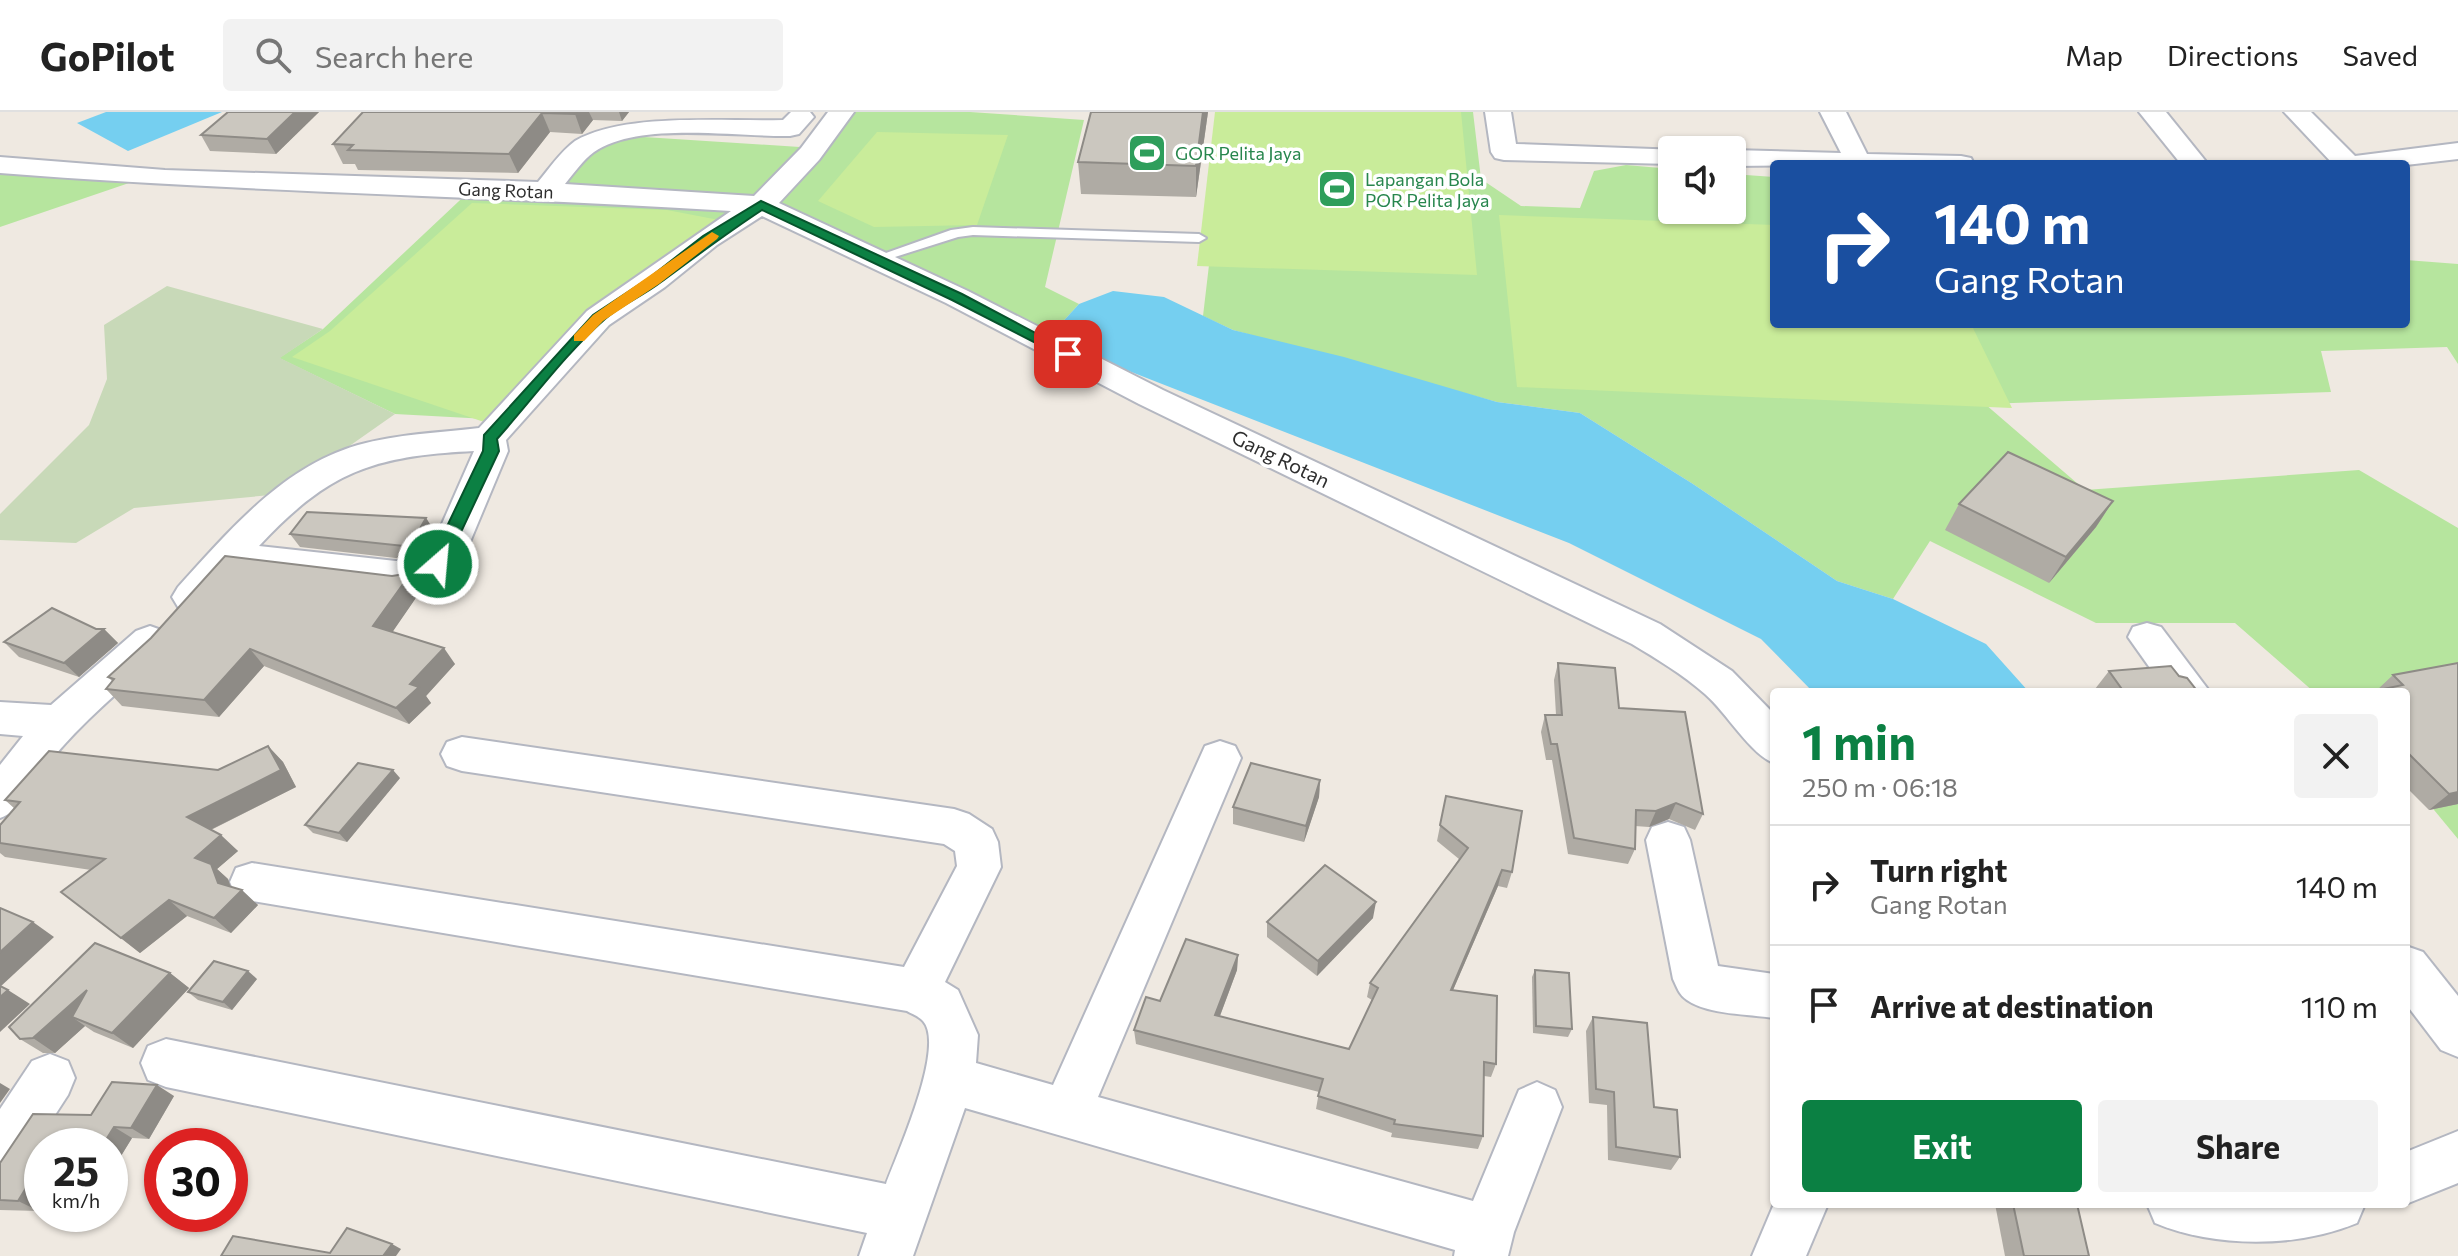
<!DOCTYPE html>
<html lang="en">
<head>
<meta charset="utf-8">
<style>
  :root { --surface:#fff; --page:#f2f2f2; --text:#222; --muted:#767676; --line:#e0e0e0; --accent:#0b8043 }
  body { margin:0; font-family:Commissioner,sans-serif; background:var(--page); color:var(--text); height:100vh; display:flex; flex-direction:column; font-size:30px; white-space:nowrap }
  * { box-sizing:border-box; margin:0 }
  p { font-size:26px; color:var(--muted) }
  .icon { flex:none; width:44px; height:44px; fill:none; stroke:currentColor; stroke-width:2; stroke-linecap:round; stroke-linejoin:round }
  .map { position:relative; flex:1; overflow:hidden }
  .drawer { position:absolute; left:1770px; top:576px; width:640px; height:520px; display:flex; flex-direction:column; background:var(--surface); border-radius:8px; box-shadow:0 2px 6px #0004 }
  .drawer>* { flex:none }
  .top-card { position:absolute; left:1770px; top:48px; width:640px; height:168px; border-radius:8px; box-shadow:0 2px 6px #0004; background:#1a4fa0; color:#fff; overflow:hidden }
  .buttons { position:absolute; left:1658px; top:24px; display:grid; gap:16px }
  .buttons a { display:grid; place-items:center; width:88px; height:88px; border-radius:8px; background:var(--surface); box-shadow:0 2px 6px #0004; font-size:40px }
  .speed { position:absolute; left:24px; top:1016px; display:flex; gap:16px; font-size:40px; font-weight:700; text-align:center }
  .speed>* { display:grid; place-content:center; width:104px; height:104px; border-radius:50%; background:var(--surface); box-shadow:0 2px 6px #0004; line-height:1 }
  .speed small { font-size:20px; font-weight:400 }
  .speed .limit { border:12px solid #d22; background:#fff; color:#111 }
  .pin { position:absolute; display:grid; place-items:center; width:68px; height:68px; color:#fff; margin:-34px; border-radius:16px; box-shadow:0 4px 12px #0006 }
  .me { position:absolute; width:88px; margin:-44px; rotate:27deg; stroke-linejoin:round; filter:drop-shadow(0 0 6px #0008) }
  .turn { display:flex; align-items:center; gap:28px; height:168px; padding:0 32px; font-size:36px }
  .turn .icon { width:104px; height:104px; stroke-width:2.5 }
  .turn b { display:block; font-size:56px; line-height:68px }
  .round { display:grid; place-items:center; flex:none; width:84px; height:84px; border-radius:8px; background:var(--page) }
  .head { display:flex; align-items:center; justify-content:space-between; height:136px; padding:0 32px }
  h1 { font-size:48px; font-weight:700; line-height:60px; color:var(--accent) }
  .cta { display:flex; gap:16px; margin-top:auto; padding:16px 32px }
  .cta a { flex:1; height:92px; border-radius:8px; background:var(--accent); color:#fff; font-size:32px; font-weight:700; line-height:92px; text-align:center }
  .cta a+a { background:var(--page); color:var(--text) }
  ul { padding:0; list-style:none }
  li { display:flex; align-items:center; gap:24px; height:120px; padding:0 32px; border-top:2px solid var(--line) }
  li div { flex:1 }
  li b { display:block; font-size:30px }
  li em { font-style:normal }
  header { display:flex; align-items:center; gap:48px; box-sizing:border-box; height:112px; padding:0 40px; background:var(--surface); border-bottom:2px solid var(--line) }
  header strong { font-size:38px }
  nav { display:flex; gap:44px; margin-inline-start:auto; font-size:28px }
  .search { width:560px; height:72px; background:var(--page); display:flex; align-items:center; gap:20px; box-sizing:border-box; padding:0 28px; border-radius:8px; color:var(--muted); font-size:30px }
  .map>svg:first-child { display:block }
  .green { fill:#b6e59e }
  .cemetery { fill:#c8d9b8 }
  .pitch { fill:#c9ec9a }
  .water { fill:#75cff0 }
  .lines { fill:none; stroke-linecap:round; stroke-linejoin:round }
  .service-casing { stroke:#b4b7c1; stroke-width:4 }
  .minor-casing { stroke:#b4b7c1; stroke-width:4 }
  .service { fill:#fff; fill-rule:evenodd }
  .minor { fill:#fff; fill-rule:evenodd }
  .wall { fill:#afaba4 }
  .shaded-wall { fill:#8e8b86 }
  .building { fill:#cbc7bf; stroke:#8e8b86; stroke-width:2 }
  .route { fill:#0b8043; stroke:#07532c; stroke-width:2 }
  .slow { fill:#f59e0b }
  .labels { text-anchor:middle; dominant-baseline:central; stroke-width:7; stroke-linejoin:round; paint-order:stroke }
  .far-leisure-label { font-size:18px; fill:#27864d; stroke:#fff; text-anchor:start }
  .far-street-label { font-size:18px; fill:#2e2e2e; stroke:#fff }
  .street-label { font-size:20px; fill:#2e2e2e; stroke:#fff }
</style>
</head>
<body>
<header>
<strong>GoPilot</strong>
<div class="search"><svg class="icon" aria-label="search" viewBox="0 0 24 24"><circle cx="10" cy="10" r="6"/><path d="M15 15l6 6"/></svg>Search here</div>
<nav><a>Map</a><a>Directions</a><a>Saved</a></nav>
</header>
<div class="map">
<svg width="2458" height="1144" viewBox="0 0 2458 1144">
  <rect width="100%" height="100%" fill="#efe9e1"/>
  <g class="green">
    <path d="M847,0h123l114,8 -39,167 34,17 -32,35 -289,-132 -106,74 -129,140 -128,-7 -116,-56 44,-29 152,-143 80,4 32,-40 26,-15 202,13z"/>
    <path d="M1227,0h246l8,67 40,27 59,2 14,-37 32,-6 46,4v41h60v-36l42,3v147h632v-64l52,4v100l-11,-17 -126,4 10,41 -346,12 100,86 274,-20 99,58v311l-52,-63v-84h-92l-79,-69h-139l-166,-82 -37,58 -56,-18 -144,-97 -113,-71 -83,-11 -264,-72 -30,-14z"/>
    <path d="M0,55l129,16 -129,44z"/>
  </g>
  <path class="cemetery" d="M167,174l156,43 -43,29 115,56 -114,80 -147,14 -58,35 -76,-3v-26l89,-89 18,-46 -3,-54z"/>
  <g class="pitch">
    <path d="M1215,0h246l16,163 -280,-9z"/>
    <path d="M877,20l131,3 -31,90 -103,2 -56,-26z"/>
    <path d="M472,91l195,7 52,10 -232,203 -195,-66 38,-26z"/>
    <path d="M1499,103l275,10v99h197l41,84 -495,-21z"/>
  </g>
  <g class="water">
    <path d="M106,0h116l-94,39 -51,-28z"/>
    <path d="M1113,179l51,6 69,33 111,27 153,45 83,11 113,71 144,97 56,18 93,45 43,48h-216l-52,-53 -192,-96 -522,-204 32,-35z"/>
  </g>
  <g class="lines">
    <g class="service-casing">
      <path id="service" d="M973,115l226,7 7,4 -7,4 -226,-7 -15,2 -82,26 -7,-4 82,-29z"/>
    </g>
    <g class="minor-casing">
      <g id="minor">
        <path d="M791,0h19l4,5 -15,17 -9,2c-54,1 -151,-15 -196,16 -11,8 -20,21 -29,32l189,12 47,-48 27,-36h26l-35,48 -40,43 189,88 195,99 497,234 72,47 42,43v49c-23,-8 -48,-51 -69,-69 -23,-20 -48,-35 -73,-50l-493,-240 -193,-101 -184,-87 -45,29 -52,42 -56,38 -103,115 2,11 -38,91 -19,31 -11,9 -36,8 -167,-21c-17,20 -30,46 -59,38l-6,-10 6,-10c51,-56 104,-120 180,-142 39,-11 80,-12 121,-17l108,-117 144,-100c-243,-15 -488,-19 -731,-38v-16l165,13 373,12c11,-13 22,-30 37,-41 51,-29 148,-19 208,-21zM474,339l-40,91 -9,13 -11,8 -155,-17c70,-75 114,-90 215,-95z"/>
        <path d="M1485,0h26l5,32 164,6h-8v14l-168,-4 -9,-2 -4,-6z"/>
        <path d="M1820,0h26l21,42 94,2 10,2 3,6 -242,2v-16l109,3z"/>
        <path d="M2139,0h27l42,52h-27z"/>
        <path d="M2284,0h27l44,44 103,-13v16l-52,6 -73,-1z"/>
        <path d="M2147,511l14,4 49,65h-43l-39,-55 5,-10z"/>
        <path d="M150,514l14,5 5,10 -5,10c-43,39 -89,76 -124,123 -13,18 -18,36 -40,44v-53l23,-29 -23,-2v-32l51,3 85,-74z"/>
        <path d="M462,625l492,72 15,5 23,15 6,13 3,25 -56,115 13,8 20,45 -2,28 77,22 152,-339 15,-5 15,5 6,12 -143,339 375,104 46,-111 18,-8 18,8 7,17 -48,125 -6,24h-54l1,-6 -490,-142 -52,148h-54l8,-23 -701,-146 -18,-7 -7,-17 7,-17 18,-7 720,145c11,-30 60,-138 37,-163 -3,-4 -11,-7 -16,-10l-655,-110 -16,-5 -6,-14 6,-14 16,-5 652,104 53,-101 -2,-15 -11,-7 -482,-73 -15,-5 -6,-12 6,-12z"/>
        <path d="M1668,710l16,5 6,13 28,126 56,8v44c-26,-4 -65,-3 -87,-18 -8,-5 -10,-13 -14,-21l-27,-139 6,-13z"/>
        <path d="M2406,834l17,6 35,44v61l-17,-7 -35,-46z"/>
        <path d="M50,942l18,7 7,17 -7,17 -50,77 -18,8v-71l32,-48z"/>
        <path d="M2458,1019v52l-52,21h-1l1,-52z"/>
        <path d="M1774,1092h54l-22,52h-54z"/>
        <path d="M2147,1092h218l-8,19c-60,25 -142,25 -202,0z"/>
      </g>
    </g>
    <use href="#service" class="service"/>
    <use href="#minor" class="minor"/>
  </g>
  <g class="wall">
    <path d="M228,0h91l-43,42 -66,-3 -9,-16z"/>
    <path d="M363,0h266l-7,9 -29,-1 -11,14 -32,-2 -32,41 -160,-3 -3,-6h-12l-10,-20z"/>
    <path d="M1208,0l-12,85 -115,-3 -3,-32z"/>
    <path d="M2113,389l-17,26 -47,56 -104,-53 14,-26z"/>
    <path d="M426,406l9,14 -12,21 -10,7 -113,-13 -10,-13z"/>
    <path d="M422,477l-30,43 63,32 -29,32 5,7 -22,21 -145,-58 -45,51 -97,-11 -16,-17 6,-8 -4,-4 43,-39z"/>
    <path d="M96,517h8l14,14 -39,34 -60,-20 -15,-15z"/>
    <path d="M1558,551l61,45 84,106 -8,16 -26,-11 -20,8 -14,-1v23l-7,15 -60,-10 -16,-94h-6l-5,-28 4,-17h11l-2,-35z"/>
    <path d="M2458,551v141l-29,6 -23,-23v-95l-29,-2 16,-15z"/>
    <path d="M2109,559l70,5 19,16h-100l-3,-3z"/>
    <path d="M268,634l15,16 13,25 -85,43 27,21 -21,18 11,10 3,8 27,18 -27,28 -44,-17 -47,37 -79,-61 30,-22 -86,-13 -5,-4v-28l15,-16 -10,-9 213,-30z"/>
    <path d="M400,666l-53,64 -34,-9 -8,-8z"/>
    <path d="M1320,668l-1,17 -15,45 -71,-18v-17z"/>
    <path d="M1446,684l66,76 -5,16 -9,-2 -45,104 43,74 -5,13 -7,-1 -1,60 -5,13 -87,-12 1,-4 -76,-24 3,-17 -183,-48 -2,-14 26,-29 78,-46 -1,15 -17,46 129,33 23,-49 -5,-3 3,-14 89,-124 -22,-18z"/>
    <path d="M1373,806l-56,58 -50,-39v-15z"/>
    <path d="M1535,858l37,59 -4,8 -35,-4 -1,-56z"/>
    <path d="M170,861l19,15 -56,60 -39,-16 -9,-6 -30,27h-12l-23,-14z"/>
    <path d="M257,867l-25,31 -34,-10 -10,-8z"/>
    <path d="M1593,905l61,90 26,50 -9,13 -63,-10 -1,-55 -18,-2 -3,-72z"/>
    <path d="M174,984l-25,43 -17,-1 -16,26h-6v-18h-68l-3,65 -39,-1v-47l91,-48z"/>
    <path d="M1995,1092h82l12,52h-84z"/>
  </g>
  <g class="shaded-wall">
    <path d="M295,0h24l-43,42 -9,-15z"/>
    <path d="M576,0h13l4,8 -11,14 -7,-20z"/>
    <path d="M619,0h10l-7,9z"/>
    <path d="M1203,0h5l-12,85v-31z"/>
    <path d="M542,1l8,19 -32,41 -9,-19z"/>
    <path d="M2113,389l-17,26 -47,56 17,-26z"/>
    <path d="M426,406l9,14 -12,21 -10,7 -9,-14z"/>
    <path d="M411,461l11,16 -37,54 -12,-17z"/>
    <path d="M104,517l14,14 -39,34 -15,-14z"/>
    <path d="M444,536l11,16 -29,32 5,7 -22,21 -13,-16 14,-24z"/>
    <path d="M250,537l14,17 -45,51 -15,-17z"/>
    <path d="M268,634l15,16 13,25 -92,46 -17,-16z"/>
    <path d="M393,658l7,8 -53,64 -8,-9z"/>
    <path d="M1320,668l-1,17 -15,45 2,-16z"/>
    <path d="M2458,680v12l-29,6 20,-16z"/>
    <path d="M1676,691l-7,16 -20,8 7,-16z"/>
    <path d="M221,723l17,16 -21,18 11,10 6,18 8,-7 16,15 -27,28 -17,-15 4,-35 -23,-25z"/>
    <path d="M1502,758l-4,16 -51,118 4,-14z"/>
    <path d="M169,788l18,16 -47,37 -19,-15z"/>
    <path d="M1376,790l-3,16 -56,58 1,-15z"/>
    <path d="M33,810l21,15 -54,50v-35z"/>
    <path d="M1238,843l-1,15 -22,59v-14z"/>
    <path d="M248,859l9,8 -25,31 -9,-8z"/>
    <path d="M170,861l19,15 -56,60 -21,-15z"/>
    <path d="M8,878l22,14 -30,28v-35z"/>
    <path d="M87,878l-15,27 13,9 -30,27 -22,-15z"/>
    <path d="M0,971l10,6 -10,14z"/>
    <path d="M157,973l17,11 -25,43 -18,-11z"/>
    <path d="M114,1015l18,11 -16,26 -6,-4v-14h-8z"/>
    <path d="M42,1050v44l-3,5 -21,-10z"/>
    <path d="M392,1132l9,5 -5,7h-13z"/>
  </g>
  <g class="building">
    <path d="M228,0h67l-28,27 -66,-4z"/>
    <path d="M363,0h213l-1,2 -33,-1 -33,41 -161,-4 5,-5 -20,-1z"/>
    <path d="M1091,0h112l-7,54 -118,-4z"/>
    <path d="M2008,340l105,49 -47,56 -107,-53z"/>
    <path d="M307,400l119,6 -12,21 -10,7 -114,-12z"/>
    <path d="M225,444l167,20 19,-3 -38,53 71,22 -34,36 9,3 -23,21 -146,-59 -46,51 -98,-11 8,-10 -6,-2 43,-39z"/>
    <path d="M52,496l44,21h8l-40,34 -60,-21z"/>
    <path d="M1558,551l57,5 4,40 66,4 18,102 -27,-11 -20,8 -20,-1 -1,39 -61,-11 -17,-94h-6l-6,-29h17z"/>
    <path d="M2458,551v129l-9,2 -43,-43v-59h-37l34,-7 -10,-10z"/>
    <path d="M2171,554l8,10 8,2 11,14h-74l-15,-21z"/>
    <path d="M268,634l13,24 -94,47 34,18 -26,23 16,6 7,19 24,7 -28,28 -45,-18 -48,38 -60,-46 44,-33 -105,-16v-18l20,-23 -15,-2 44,-49 169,19z"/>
    <path d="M358,651l35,7 -54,63 -34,-8z"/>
    <path d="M1251,651l69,17 -14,46 -73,-19z"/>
    <path d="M1446,684l76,15 -10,61 -10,-2 -51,120 46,6 -1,68 -12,-2 -1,74 -89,-12 1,-4 -77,-24 5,-17 -189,-49 12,-33 14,4 26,-62 52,16 -23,60 134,34 29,-61 -8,-5 98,-135 -28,-23z"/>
    <path d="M1325,753l51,37 -58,59 -51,-39z"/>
    <path d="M0,796l33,14 -33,30z"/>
    <path d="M95,831l75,30 -58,60 -40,-16 15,-27 -54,48 -13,1 -11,-12z"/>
    <path d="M214,849l34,10 -25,31 -35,-10z"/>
    <path d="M1535,858l34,3 3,56 -36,-3z"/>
    <path d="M0,874l8,4 -8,7z"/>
    <path d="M1593,905l54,6 7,84 23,3 3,47 -64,-10 -2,-55 -18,-3z"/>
    <path d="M112,970l45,3 -26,43 -17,-1 -12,19h-60v16l-24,39 -18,-1v-37l33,-49 58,1z"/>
    <path d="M2013,1092h64l12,52h-65z"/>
    <path d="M347,1116l45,16 -9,12h-162l12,-20 97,17z"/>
  </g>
  <path class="route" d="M761,89l201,93 113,60 -2,3h-10l-111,-57 -190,-90c-35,23 -67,47 -101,72 -18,14 -39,22 -56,37 -40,35 -73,81 -108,120l2,12 -53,113 -2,5h-12l-3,-5 54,-113 1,-16 109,-120 56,-37 54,-42z"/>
  <path class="slow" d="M712,120l7,4 -2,3 -58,45 -56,37 -19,20h-10v-6l19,-20z"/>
  <defs>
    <g id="stadium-square" transform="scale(2)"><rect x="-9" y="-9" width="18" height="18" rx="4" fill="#2e9e5b" stroke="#fff"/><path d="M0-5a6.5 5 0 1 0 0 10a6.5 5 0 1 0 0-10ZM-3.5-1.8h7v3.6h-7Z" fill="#fff"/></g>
  </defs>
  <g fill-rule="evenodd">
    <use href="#stadium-square" x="1147" y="41"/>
    <use href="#stadium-square" x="1337" y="77"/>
  </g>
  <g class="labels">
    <g class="far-leisure-label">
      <text x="1175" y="41">GOR Pelita Jaya</text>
      <text x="1365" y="67">Lapangan Bola<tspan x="1365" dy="21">POR Pelita Jaya</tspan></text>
    </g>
    <g class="far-street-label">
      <text transform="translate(506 78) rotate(2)">Gang Rotan</text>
    </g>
    <g class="street-label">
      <text transform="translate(1281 346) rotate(26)">Gang Rotan</text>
    </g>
  </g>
</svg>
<div class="buttons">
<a><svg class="icon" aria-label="sound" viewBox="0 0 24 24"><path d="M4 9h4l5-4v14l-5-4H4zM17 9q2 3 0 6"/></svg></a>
</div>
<div class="speed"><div>25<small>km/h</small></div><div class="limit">30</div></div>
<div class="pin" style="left:1068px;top:242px;background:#d93025"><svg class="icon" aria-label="arrive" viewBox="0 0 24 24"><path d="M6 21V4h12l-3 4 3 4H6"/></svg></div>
<svg class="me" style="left:438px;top:452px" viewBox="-20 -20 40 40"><circle r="17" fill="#0b8043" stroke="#fff" stroke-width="3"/><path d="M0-11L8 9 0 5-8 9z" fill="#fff"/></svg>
<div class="top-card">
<div class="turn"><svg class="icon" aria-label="right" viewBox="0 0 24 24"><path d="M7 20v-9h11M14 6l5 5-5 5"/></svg><div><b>140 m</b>Gang Rotan</div></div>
</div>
<section class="drawer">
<div class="head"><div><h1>1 min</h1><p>250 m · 06:18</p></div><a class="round"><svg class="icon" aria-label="close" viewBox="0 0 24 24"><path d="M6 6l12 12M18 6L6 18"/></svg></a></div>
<ul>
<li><svg class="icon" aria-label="right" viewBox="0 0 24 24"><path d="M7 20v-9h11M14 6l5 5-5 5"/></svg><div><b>Turn right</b><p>Gang Rotan</p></div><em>140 m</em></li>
<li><svg class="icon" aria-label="arrive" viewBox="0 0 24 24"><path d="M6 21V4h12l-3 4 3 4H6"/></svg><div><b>Arrive at destination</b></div><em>110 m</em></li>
</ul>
<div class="cta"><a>Exit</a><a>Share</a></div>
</section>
</div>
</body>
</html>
